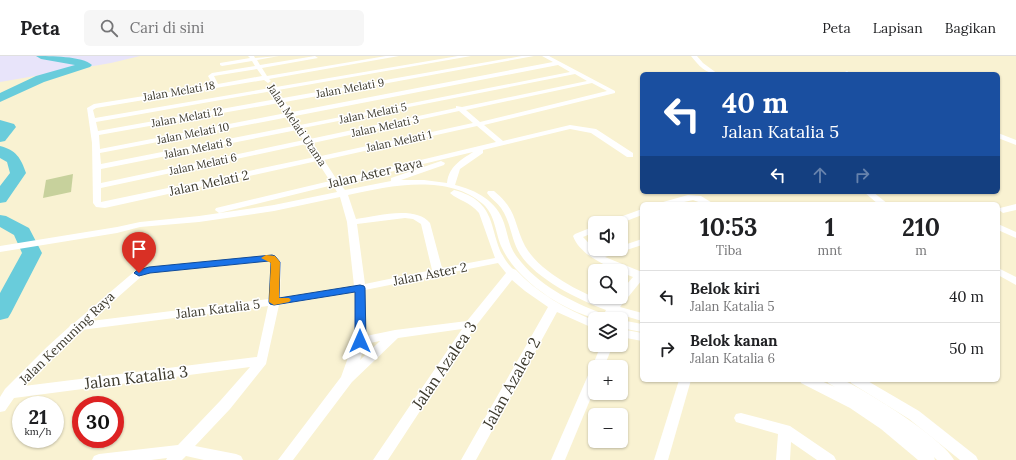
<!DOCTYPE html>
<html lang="id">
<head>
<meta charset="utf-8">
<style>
  :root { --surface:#fff; --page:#f6f6f6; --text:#202124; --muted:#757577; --line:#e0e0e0 }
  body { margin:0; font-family:Lora,serif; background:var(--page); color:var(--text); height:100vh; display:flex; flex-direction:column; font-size:15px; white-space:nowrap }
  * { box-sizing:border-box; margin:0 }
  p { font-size:13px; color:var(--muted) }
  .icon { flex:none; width:22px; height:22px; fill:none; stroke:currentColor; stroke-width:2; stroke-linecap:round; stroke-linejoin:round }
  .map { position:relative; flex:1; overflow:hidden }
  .side { position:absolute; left:640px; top:146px; width:360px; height:180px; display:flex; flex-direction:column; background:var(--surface); border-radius:6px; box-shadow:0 1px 3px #0004 }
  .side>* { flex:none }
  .guide { position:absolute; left:640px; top:16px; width:360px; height:122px; border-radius:6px; box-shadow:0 1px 3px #0004; background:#1a4fa0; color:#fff; overflow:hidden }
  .fabs { position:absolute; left:588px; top:160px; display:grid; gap:8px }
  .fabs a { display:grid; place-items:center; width:40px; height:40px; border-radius:6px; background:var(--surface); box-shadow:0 1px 3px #0004; font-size:20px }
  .speed { position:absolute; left:12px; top:340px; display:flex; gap:8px; font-size:20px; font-weight:700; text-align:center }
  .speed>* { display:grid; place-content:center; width:52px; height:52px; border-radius:50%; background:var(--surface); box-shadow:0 1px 3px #0004; line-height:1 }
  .speed small { font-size:10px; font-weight:400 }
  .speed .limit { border:6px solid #d22; background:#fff; color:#111 }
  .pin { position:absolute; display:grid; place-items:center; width:34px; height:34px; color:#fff; margin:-41px -17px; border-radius:50% 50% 50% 0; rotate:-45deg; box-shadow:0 0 4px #0007 }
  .pin .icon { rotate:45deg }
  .me { position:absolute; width:44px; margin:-22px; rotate:0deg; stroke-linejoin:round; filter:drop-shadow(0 0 3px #0008) }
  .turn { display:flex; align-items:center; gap:14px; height:84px; padding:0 16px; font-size:18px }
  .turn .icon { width:52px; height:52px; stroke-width:2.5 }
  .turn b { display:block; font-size:28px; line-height:34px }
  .lanes { display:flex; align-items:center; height:38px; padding:0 16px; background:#0003; justify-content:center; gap:20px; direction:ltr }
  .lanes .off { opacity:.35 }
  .eta { display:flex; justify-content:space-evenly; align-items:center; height:68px; text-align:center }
  .eta b { font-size:24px; font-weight:800; line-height:28px }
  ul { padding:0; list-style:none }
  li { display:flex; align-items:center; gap:12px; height:52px; padding:0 16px; border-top:1px solid var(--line) }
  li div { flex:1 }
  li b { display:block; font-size:15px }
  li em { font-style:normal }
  header { display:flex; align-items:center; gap:24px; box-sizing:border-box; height:56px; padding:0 20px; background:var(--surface); border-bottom:1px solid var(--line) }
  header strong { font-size:19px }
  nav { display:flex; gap:22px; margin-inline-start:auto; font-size:14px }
  .search { width:280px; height:36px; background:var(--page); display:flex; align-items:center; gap:10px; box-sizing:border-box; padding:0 14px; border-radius:6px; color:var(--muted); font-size:15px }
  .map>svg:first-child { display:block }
  .industrial { fill:#e8e4fa }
  .green { fill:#c7d19c }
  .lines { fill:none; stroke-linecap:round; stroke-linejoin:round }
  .river { fill:#69ccdb; fill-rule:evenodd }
  .minor { fill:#fff; fill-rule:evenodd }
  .route { fill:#1a73e8; stroke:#114b97 }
  .slow { fill:#f59e0b }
  .labels { text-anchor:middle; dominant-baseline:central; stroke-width:3; stroke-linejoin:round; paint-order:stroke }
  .far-street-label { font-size:11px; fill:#3d3a2d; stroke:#fff }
  .street-label { font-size:13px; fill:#3d3a2d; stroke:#fff }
  .near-street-label { font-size:16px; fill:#3d3a2d; stroke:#fff }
</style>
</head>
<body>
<header>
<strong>Peta</strong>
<div class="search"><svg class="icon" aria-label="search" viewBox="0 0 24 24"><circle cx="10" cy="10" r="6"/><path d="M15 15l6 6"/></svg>Cari di sini</div>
<nav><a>Peta</a><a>Lapisan</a><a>Bagikan</a></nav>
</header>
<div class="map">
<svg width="1016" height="404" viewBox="0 0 1016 404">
  <rect width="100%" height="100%" fill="#f9f2d2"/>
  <path class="industrial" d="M0,0h140l-29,7 -111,19z"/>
  <path class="green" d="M73,118l-2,18 -28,6 3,-18z"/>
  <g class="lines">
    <g class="river">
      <path d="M36,0c13,0 47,0 56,9l-2,2 -46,15 -44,20v-9l36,-17 39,-11 -34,-6z"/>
      <path d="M0,64l14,4 2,3 -11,14 -5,1z"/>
      <path d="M0,90c16,4 21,12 26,27l-20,29 -6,1v-17l10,-13 -3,-11 -7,-4z"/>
      <path d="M0,159l6,1 23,12 13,25 -31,60 -3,5 -8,2v-27l22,-40 -8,-18 -14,-8z"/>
    </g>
    <g class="minor">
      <path d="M248,0h6l1,2 24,-2 -22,4 3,5 55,-9 3,2 -56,10 5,8 119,-20h13l-130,23 2,2 -3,2 -4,-3 -168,28 -3,2 2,8 363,-62h13l-375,66 2,9 179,-32 -2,-3 3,-2 5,4 239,-42h12l-249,46 7,10 261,-50 -11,-6h7l66,35v2l-131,32 19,16 67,-16 26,4 37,24v4h-6l-36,-24 -21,-4 -87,21v3l-23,16 -5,16c21,5 42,16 49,38 4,12 5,24 13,34 21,28 54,45 87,57l2,-4c-27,-10 -70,-31 -86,-56 -9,-14 -9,-32 -19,-46 -4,-6 -10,-9 -14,-15l1,-2h6c24,20 19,31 31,55 15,27 58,48 86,58l6,-7h4v-6l12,-14c-19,-8 -52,-19 -60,-41l2,-2 20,-8v6l-12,5 15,16 12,-4h11v-3l21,-7v6l-37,12 37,15v8l-22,27 22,6v8l-27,-8 -4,4 2,2c-6,0 -13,1 -19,-1 -33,-9 -77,-38 -92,-70 -7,-15 -6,-32 -19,-44 -35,-31 -95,-18 -135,-9l8,24c20,-3 60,-14 74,4l12,45 53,-10 -16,-45c-10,-12 -20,-12 -29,-20l4,-3c50,13 31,49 57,77 1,2 4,2 5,3 21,23 50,39 79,51v8l-38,-17 -81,148h-15l87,-153 -23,-16 -13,-11 -37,47 -87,133h-15l89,-131 -64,9 -46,44 -59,78h-15l63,-83 13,-36 1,-49 -76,13 -13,59 -36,45 -35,37 41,8 5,2 2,4h-39l-18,-4 -4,4h-16l1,-2 -16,2h-59l2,-4 5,-2 79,-9 42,-44 30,-34 -236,31 -9,13 -5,1v-15l5,-8 42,-42 22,-20 2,-3 3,-1 61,-52 14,-4 123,-12 4,1 5,6 -1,36 74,-12 -7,-64 -7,-25 -66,14 -75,11 -59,5 -23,6 -117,19v-6l117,-19 23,-5 59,-6 75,-11 63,-13 -4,-7 -114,28 -4,-3 1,-2 114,-27 -13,-20 -212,47 -9,-1 -3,-4 -1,-60 -5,-35 7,-4 119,-19 -5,-9 4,-3 43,-7 -3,-5 -30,5 -2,-1v-2l30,-5zM558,9l12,7 -270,53 -5,-9zM257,13l5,7 -44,8 -4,-8zM575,18l12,7 -125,26 -6,-1v2l-146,31 -7,-11zM592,27l15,8 -127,31 -14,-12zM279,47l7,10 -186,36 -1,-14zM459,55l14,12 -152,33 -8,-13zM289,61l5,9 -193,38 -1,-11zM477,70l19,16 -159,38 -13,-20zM297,74l7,10 -203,43v-14zM306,88l9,13 -214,45v-14zM473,96c-12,8 -24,14 -26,31l-23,-3h-23l43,-15 1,-2 -4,-2 -50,17v3l-46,9 -5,-6zM405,162l8,1 8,5 11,46 -67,14 -8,-60zM270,205l1,2 -2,36 -178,22 52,-46 7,-2zM498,207l8,10 -39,48 -72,9 -29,6 -1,-46zM268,250l-11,51 -233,29 31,-33 26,-23zM380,285l-20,19 5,-16z"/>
      <path d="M691,0h6l6,7 15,11c-12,0 -20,-9 -27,-18z"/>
      <path d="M847,15l4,3h-6v-2z"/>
      <path d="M998,77l18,7v5l-18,-7z"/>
      <path d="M864,136h9l15,12h-10z"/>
      <path d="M688,139l13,1 13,8h-10l-11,-4 -18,4h-13l1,-2z"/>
      <path d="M1016,148v6l-13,3 -4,-3 1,-2z"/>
      <path d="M642,153v6l-21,8h-14l2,-2z"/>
      <path d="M998,168l18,8v6l-18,-8z"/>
      <path d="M998,212l18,9v8l-18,-10z"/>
      <path d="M621,264l21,4v8l-21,-4z"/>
      <path d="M621,273l21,4v8l-21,-4z"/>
      <path d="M601,289h12l-9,22h-9v21l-30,72h-14l38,-87 4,-4 -1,-2z"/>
      <path d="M679,324h12l-23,80h-14z"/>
      <path d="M800,324h19l16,7 -7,-4 -1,-3c5,0 13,-1 18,1 22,10 100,59 109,79h-17l-3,-3 1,3h-17l-37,-31 -31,-21 -49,-25z"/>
      <path d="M850,324h16l53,31 57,45 2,4h-18l-51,-41 -58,-36z"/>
      <path d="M741,357l49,13 44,30 2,4h-19l-26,-18 -1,18h-14l2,-26 -42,-12 -2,-4 2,-4z"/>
    </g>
  </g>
  <path class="route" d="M272,199l3,1 5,6 -1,36 81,-13 4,1 1,2 1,53 -2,3h-8l-1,-3v-49l-81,13 -4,-1 -1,-2 2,-39 -2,-2 -119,12 -11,3 -5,-3 2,-2 13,-4z"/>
  <path class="slow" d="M266,199l9,1 5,6 -1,36h10l2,2 -2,2 -15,3 -5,-3 2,-39 -10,-5z"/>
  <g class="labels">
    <g class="far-street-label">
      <text transform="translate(350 32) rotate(-10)">Jalan Melati 9</text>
      <text transform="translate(179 35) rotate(-10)">Jalan Melati 18</text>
      <text transform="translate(373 57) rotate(-11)">Jalan Melati 5</text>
      <text transform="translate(187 61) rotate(-10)">Jalan Melati 12</text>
      <text transform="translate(297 69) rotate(56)">Jalan Melati Utama</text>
      <text transform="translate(385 70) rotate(-12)">Jalan Melati 3</text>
      <text transform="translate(193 77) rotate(-11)">Jalan Melati 10</text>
      <text transform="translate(399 85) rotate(-12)">Jalan Melati 1</text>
      <text transform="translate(198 92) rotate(-11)">Jalan Melati 8</text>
      <text transform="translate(203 108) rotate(-12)">Jalan Melati 6</text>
    </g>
    <g class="street-label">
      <text transform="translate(375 117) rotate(-13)">Jalan Aster Raya</text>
      <text transform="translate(209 127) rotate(-12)">Jalan Melati 2</text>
      <text transform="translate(430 218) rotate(-11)">Jalan Aster 2</text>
      <text transform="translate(218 253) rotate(-7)">Jalan Katalia 5</text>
      <text transform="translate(67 282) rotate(-44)">Jalan Kemuning Raya</text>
    </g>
    <g class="near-street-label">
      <text transform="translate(444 309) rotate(-56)">Jalan Azalea 3</text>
      <text transform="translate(136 321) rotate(-7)">Jalan Katalia 3</text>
      <text transform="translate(511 327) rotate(-61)">Jalan Azalea 2</text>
    </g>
  </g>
</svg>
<div class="fabs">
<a><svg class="icon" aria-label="sound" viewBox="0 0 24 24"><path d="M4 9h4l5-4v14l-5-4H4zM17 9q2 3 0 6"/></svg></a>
<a><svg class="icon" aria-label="search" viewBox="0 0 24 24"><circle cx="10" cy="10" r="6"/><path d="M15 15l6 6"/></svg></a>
<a><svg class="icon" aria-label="layers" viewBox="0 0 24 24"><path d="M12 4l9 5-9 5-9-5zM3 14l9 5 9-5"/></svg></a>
<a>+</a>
<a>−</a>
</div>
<div class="speed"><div>21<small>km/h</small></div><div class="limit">30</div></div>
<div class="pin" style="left:139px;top:217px;background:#d93025"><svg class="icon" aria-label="arrive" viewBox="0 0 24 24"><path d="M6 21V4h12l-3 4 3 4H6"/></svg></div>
<svg class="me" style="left:360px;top:285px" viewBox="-20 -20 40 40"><path d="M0-17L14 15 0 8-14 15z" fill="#1a73e8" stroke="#fff" stroke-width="4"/></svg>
<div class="guide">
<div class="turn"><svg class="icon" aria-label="left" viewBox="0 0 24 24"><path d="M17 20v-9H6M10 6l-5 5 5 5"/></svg><div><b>40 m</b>Jalan Katalia 5</div></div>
<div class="lanes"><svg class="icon" aria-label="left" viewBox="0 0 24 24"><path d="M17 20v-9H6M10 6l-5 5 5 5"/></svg><svg class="icon off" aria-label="ahead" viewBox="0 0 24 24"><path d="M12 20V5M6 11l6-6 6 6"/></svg><svg class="icon off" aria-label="right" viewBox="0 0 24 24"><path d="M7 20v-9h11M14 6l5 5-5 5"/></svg></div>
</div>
<section class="side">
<div class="eta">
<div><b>10:53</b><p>Tiba</p></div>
<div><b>1</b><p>mnt</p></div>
<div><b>210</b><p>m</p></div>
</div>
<ul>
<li><svg class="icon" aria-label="left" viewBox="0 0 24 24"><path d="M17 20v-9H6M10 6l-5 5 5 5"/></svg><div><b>Belok kiri</b><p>Jalan Katalia 5</p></div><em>40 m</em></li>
<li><svg class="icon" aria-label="right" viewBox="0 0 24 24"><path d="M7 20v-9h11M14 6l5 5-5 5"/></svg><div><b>Belok kanan</b><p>Jalan Katalia 6</p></div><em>50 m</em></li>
</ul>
</section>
</div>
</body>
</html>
